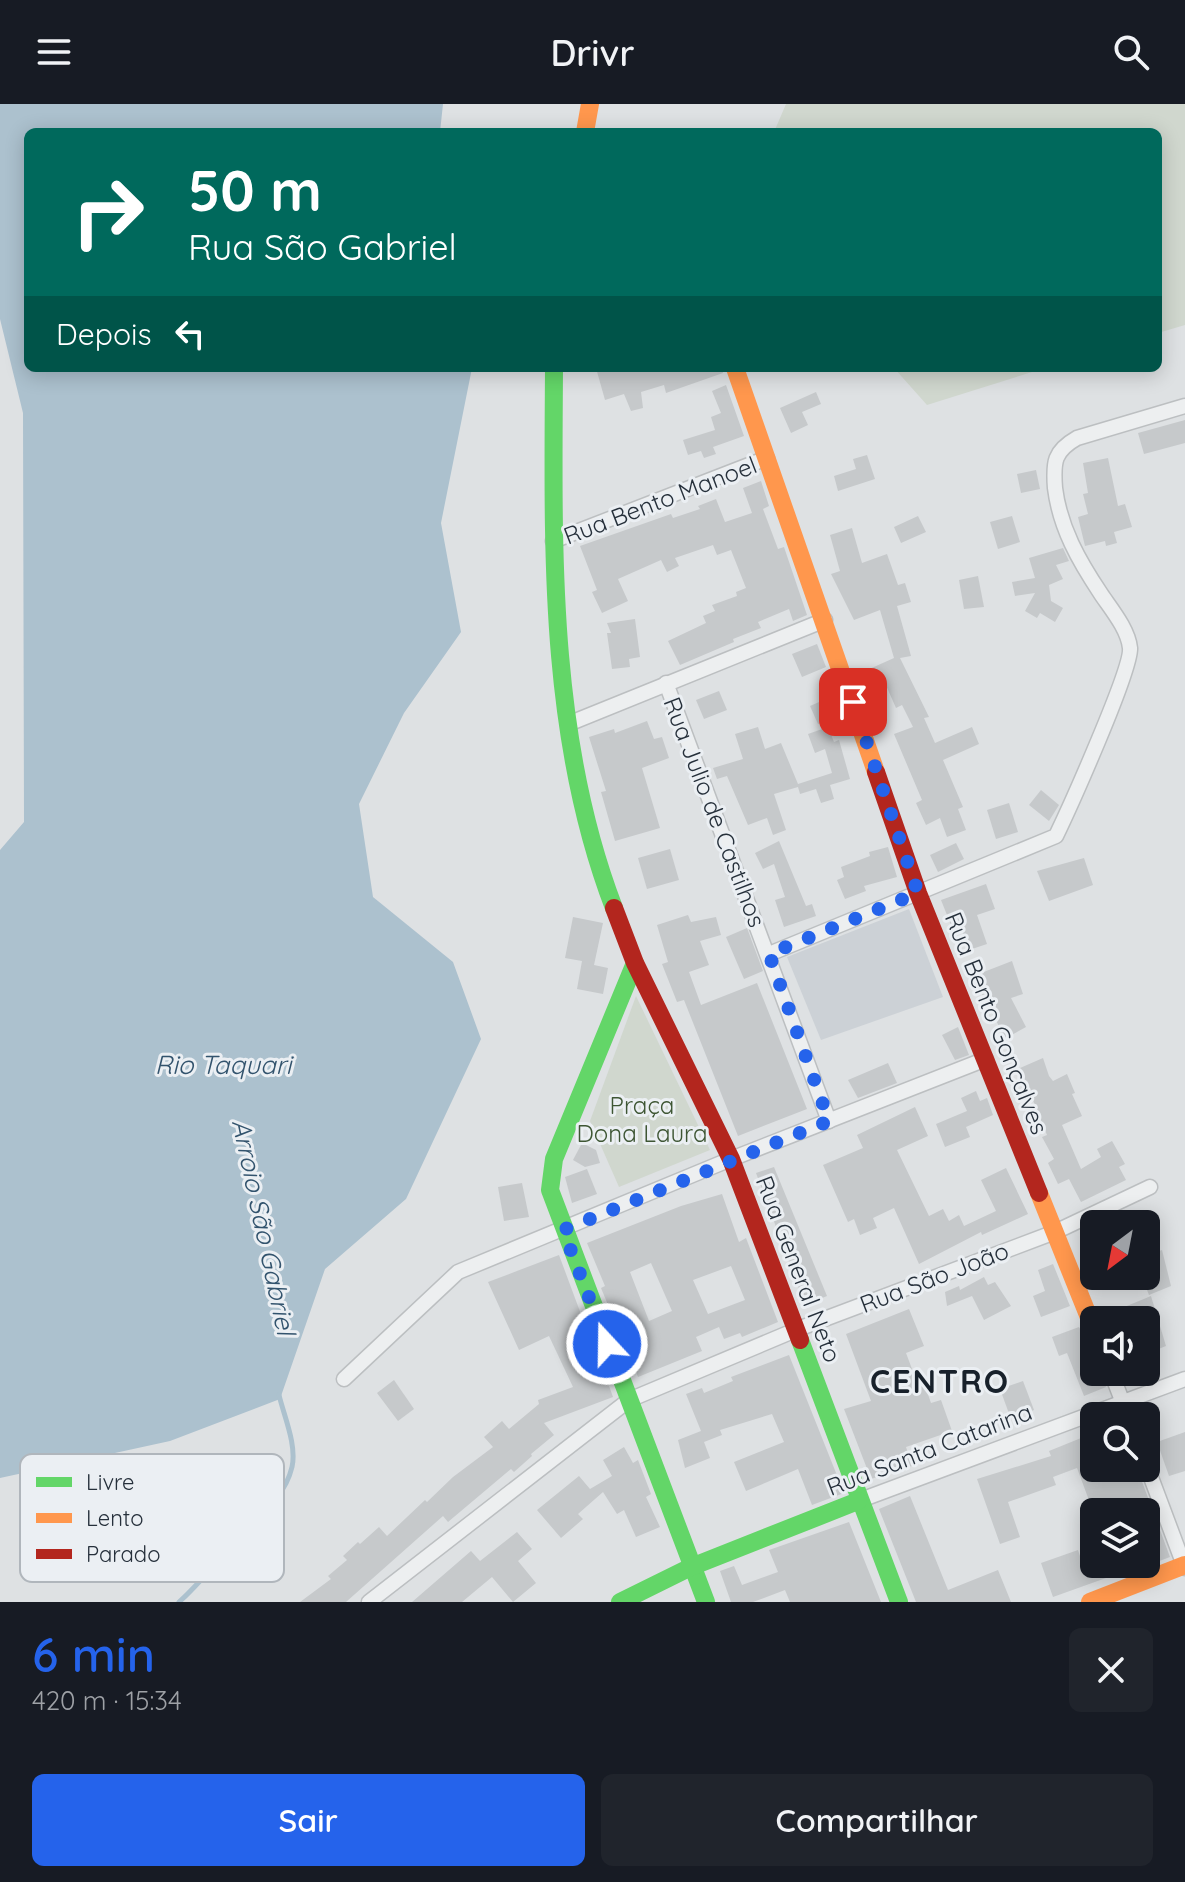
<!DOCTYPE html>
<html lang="pt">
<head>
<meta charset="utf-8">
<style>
  :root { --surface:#171b24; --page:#20242c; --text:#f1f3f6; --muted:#9ea1a6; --accent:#2563eb }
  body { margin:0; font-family:Quicksand,sans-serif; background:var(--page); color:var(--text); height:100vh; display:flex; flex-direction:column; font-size:30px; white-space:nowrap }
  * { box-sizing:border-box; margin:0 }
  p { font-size:26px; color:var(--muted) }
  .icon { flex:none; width:44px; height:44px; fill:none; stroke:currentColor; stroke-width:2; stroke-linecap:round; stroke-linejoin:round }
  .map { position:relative; height:1498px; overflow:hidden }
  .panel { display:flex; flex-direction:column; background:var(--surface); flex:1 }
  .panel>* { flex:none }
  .guide { position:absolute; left:24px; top:24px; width:1138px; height:244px; border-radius:12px; box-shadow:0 4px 20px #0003; background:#00695c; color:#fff; overflow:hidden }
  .needle { width:52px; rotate:212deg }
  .controls { position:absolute; left:1080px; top:1106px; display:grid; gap:16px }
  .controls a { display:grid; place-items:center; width:80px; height:80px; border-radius:12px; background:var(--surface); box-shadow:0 4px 20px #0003; font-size:40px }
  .pin { position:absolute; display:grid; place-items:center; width:68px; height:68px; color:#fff; margin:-34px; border-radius:16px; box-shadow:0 4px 12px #0006 }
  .me { position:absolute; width:88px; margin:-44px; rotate:339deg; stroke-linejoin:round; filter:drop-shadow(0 0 6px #0008) }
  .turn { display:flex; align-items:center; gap:28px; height:168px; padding:0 32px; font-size:36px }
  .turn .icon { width:104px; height:104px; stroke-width:2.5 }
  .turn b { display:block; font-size:56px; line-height:68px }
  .then { display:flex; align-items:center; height:76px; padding:0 32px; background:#0003; gap:16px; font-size:30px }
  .round { display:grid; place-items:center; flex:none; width:84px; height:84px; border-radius:12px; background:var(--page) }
  .headline { display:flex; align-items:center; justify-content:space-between; height:136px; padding:0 32px }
  h1 { font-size:48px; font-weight:600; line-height:60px; color:var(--accent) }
  .action { display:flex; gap:16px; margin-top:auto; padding:16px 32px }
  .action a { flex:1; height:92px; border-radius:12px; background:var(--accent); color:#fff; font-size:32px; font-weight:600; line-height:92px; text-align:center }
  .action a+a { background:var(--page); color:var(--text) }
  header { display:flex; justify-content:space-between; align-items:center; height:104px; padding:0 32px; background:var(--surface); font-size:36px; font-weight:600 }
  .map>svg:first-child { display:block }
  .built { fill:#ccd1d6 }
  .green { fill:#d0d7ce }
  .water { fill:#acc1ce }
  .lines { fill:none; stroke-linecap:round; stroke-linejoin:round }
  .stream { stroke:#acc1ce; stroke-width:5 }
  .building { fill:#c6c9cb; fill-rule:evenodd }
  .street-casing { stroke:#bcbfc1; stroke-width:17 }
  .street { stroke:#edeff0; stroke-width:14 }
  .fast { stroke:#63d668; stroke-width:18 }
  .slow { stroke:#ff974d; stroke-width:18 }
  .jam { stroke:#b3261e; stroke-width:18 }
  .route { stroke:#2563eb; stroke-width:14; stroke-dasharray:0 25.2 }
  .labels { text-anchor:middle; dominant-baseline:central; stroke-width:6; stroke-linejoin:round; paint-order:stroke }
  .street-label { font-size:24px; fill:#26303b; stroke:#ebeff3 }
  .park-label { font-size:24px; fill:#3e5634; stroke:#ebeff3 }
  .water-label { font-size:26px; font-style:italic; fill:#32536d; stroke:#ebeff3 }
  .district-label { font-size:32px; font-weight:bold; letter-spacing:2px; fill:#18212b; stroke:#ebeff3 }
  .key { fill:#ebeff3; stroke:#b0b6bc; stroke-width:2 }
  .key-label { font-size:22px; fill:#26303b }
</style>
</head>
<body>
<header><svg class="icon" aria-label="menu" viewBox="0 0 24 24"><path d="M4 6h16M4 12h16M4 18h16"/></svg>Drivr<svg class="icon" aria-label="search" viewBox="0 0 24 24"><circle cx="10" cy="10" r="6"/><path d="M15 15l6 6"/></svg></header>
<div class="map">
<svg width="1185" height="1498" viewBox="0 0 1185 1498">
  <rect width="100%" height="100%" fill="#dee1e3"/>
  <path class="built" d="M909,805l34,88 -122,43 -34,-83z"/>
  <g class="green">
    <path d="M786,0h399v221l-27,8v-201h-384z"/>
    <path d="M894,264h151l-118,37z"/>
    <path d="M636,892l74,154 -91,37 -29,-66z"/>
  </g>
  <path class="water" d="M0,0h443l-3,28h-412v236h444l-31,155 20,109 -57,81 -45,91 14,93 80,65 28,77 -75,160 -81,70 -45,130 -110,42 -170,37v-628l24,-28 -1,-409 -23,-94z"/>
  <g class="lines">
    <path class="stream" d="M179,1498c20,-18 36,-38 54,-59 21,-24 51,-42 59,-76 5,-22 -8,-51 -13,-72"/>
  </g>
  <g class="building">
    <path d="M596,264h126l1,5 -57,20 -2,-8 -23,7 2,16 -12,3 -7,-17 -19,6z"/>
    <path d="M726,281l18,51 -31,11 3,7 -12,4 -3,-7 -13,4 -5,-15 32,-10 -4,-13 10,-4 -9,-22z"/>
    <path d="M816,288l5,12 -19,8 6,13 -17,8 -11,-25z"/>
    <path d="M1185,316v23l-41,11 -6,-21z"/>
    <path d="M867,351l8,24 -37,12 -4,-15 22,-7 -3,-10z"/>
    <path d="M1108,354l10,48 7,-2 7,23 -18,5 3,11 -11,3 -1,-5 -20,5 -7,-29 10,-3 -5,-20 5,-1 -5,-30z"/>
    <path d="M1036,366l4,19 -19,4 -4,-19z"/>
    <path d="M761,377l8,25 -6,3 15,40 6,-2 23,68 -14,6 -4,-12 -31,13 3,6 -28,11 1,3 -54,23 -12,-24 38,-18 -3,-7 12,-5 -3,-6 25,-9 -1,-4 10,-4 -15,-38 -14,5 -4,-10 -38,13 4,8 -12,6 -6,-12 -43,19 10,22 -26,12 -10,-21 5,-2 -17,-44 91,-32 2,4 27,-9 -2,-3 18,-7 9,23 27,-9 -9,-25z"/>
    <path d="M918,412l8,16 -25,11 -7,-16z"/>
    <path d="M1012,412l8,26 -22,7 -8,-27z"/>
    <path d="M852,424l10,35 25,-9 11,31 7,-2 6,19 -14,4 14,50 -11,2 29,59 -5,1 11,25 37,-16 7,17 -36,16 20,47 -5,2 8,21 -19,7 -7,-19 -14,7 -10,-22 6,-3 -28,-66 19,-7 -11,-22 -6,3 -11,-25 -21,9 -8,-17 38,-17 -14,-48 -26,10 -23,-46 9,-3 -10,-36z"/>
    <path d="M1063,444l6,13 -13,4 7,14 -14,6 2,16 12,7 -8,14 -15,-9 -3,5 -12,-7 10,-18 -20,3 -3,-14 23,-4 -6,-20z"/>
    <path d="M978,472l6,31 -20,2 -5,-29z"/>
    <path d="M635,515l5,38 -11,2 1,8 -18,2 -5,-36h4l-4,-10z"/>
    <path d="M817,540l9,23 -24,10 -10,-23z"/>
    <path d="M719,587l8,19 -23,9 -8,-19z"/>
    <path d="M826,595l8,19 -16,6 -8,-18z"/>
    <path d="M647,617l7,18 8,-2 7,21 -27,10 18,60 -45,13 -14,-49 5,-1 -17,-54 25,-8 1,4z"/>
    <path d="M758,623l7,22 16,-6 17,41 34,-11 -7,-24 -10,4 -7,-19 20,-7 6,15 5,-2 11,39 -20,6 4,14 -13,4 -5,-14 -16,5 -2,-7 -24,7 12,36 -13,5 -6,-17 -19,7 -21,-49 -10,3 -4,-11 30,-9 -8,-25z"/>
    <path d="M1041,686l18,15 -10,16 -20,-16z"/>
    <path d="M1009,699l9,29 -22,7 -9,-29z"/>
    <path d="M779,737l27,65 6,-2 4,12 -32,11 -9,-27 10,-3 -11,-33 -11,5 -8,-16z"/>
    <path d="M956,739l8,16 -26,13 -8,-17z"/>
    <path d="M888,743l9,30 -33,9 2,5 -21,8 -8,-19 7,-3 -3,-10 29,-11 -1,-4z"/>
    <path d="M670,745l9,31 -32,9 -9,-31z"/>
    <path d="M1084,754l9,27 -44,16 -12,-30z"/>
    <path d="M986,780l9,25 -18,6 10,29 -18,6 -10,-28 -8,3 -10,-25z"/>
    <path d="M688,811l3,7 25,-5 5,18 -21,6 9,24 -20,7 12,33 56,-22 50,126 -69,27 -54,-136 -7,2 -15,-38 6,-2 -11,-37z"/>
    <path d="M573,813l30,6 -9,42 14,3 -5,26 -26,-5 5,-28 -17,-3z"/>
    <path d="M747,824l16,43 -19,8 -18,-42z"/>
    <path d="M1012,857l11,33 -12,4 15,29 -20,11 -22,-38 -8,-25z"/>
    <path d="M958,923l11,28 -14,5 -13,-25z"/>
    <path d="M1043,954l6,18 4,5 14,-7 8,19 -3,1 10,22 -20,9 19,44 20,-12 -4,-8 15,-8 13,23 -6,3 7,13 -45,22 -12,-23 -11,5 -10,-21 6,-4 -12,-22 5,-2 -27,-67z"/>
    <path d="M888,959l9,20 -39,15 -10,-18z"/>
    <path d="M976,987l4,10 7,-3 6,17 -27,12 4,10 -25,10 -9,-23 31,-13 -6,-13z"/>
    <path d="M915,1003l13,29 -31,14 32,66 14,-7 6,12 10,-6 5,11 32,-15 -15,-31 25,-12 22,46 -46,21 -1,-3 -62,32 -25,-56 -21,10 4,10 -17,7 -6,-16 -6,3 -25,-57 40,-17 -6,-13z"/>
    <path d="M582,1039l14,7 4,13 -15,4 -12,-7z"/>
    <path d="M774,1063l53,129 -22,9 -49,-132z"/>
    <path d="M587,1065l10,25 -25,9 -7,-26z"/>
    <path d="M522,1079l7,34 -25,4 -6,-34z"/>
    <path d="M722,1090l17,48 7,-4 32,84 -36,15 -2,-4 -16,6 -5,-12 -23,10 6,14 -64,26 -37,-89 4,-2 -18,-43 94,-37zM651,1159l21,48 -23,10 -19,-49zM731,1162l14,34 -37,14 -15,-34z"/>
    <path d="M1162,1146l9,36 -22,9 -7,-18 9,-3 -5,-18z"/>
    <path d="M559,1151l26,70 -5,2 9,22 -3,1 12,27 7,-2 8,22 -69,26 10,12 -23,19 1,2 -18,16 -3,-3 -63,53 -5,-6 -97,86h-46l31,-23 -3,-3 19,-16 -4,-4 15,-14 2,2 19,-17 8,9 38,-36 2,2 26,-25 40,-30 -9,-10 18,-16 7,8 30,-25 -1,-4 35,-13 -24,-51 -30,14 -31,-68z"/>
    <path d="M1053,1160l17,42 -29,11 -8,-21 12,-5 -7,-21z"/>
    <path d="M984,1173l4,8 7,-3 16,24 -27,14 -12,-24 -25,10 -2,-14 14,-6 1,4z"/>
    <path d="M1151,1192l15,50 -20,8v-34h-20l-4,-12z"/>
    <path d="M909,1205l15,37 -18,7 12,32 6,-2 7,20 10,-3 11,31 -46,16 6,19 -41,13 -27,-70 27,-8 -25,-67z"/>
    <path d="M1079,1223l15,29v16h7l5,15 -22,9 -17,-43 -8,3 -7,-19z"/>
    <path d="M789,1251l55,138 -32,12 -14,-36 -52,22 -12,-29 50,-20 -12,-28 -52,16 2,5 -18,7 6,16 -25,10 -7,-28 23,-9 -15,-37 16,-6 2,5 29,-12 -2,-4z"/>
    <path d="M394,1276l20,29 -16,12 -21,-28z"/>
    <path d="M1023,1277l11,29 -23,9 -11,-30z"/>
    <path d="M1185,1328v39l-16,5 -12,-34z"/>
    <path d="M1086,1332l8,32h43l33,89 -24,9v-54h-16l-5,-13 -32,12 -16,-43 -24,9 3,8 -48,17 12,35 -20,7 -23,-65 74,-23 -2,-5z"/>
    <path d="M624,1343l9,16 5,-3 13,34 -5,3 14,30 -24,10 -12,-27 -7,4 -14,-22 -25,22 5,5 -22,19 -24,-28 42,-34 11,13 22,-13 -9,-16z"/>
    <path d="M910,1392l38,94 50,-20 13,32h-95l-37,-93z"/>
    <path d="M849,1418l32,80h-91l-5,-12 -32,12h-22l-11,-31 14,-5 8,19 36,-13 -9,-22z"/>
    <path d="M517,1428l15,17 -14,12 18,22 -23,19 -21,-25 -30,25h-50l59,-51 9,10z"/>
    <path d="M1078,1446l2,6 14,-6v14h51l-92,33 -12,-34z"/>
  </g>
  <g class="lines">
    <g class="street-casing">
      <g id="street">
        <path d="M553,437l214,-83"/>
        <path d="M666,579l163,438"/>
        <path d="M568,620l257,-104"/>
        <path d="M769,850l287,-118c13,-27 76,-167 74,-188 -2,-19 -19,-39 -29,-54 -22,-33 -41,-66 -46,-106 -2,-26 -1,-37 22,-50l108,-32"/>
        <path d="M1111,1268l17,44"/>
        <path d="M344,1275l114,-107 273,-113 255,-100"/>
        <path d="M1146,1360l39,104"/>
        <path d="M858,1397l327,-122"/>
        <path d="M369,1498l260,-202 169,-71 257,-97 95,-45"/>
      </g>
    </g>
    <use href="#street" class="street"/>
    <g class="fast">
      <path d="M554,264c-1,181 -6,368 60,540"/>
      <path d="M635,859l-81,196 -4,31 156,412"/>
      <path d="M800,1236l99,262"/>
      <path d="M620,1498l71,-35 167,-66"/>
    </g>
    <g class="slow">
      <path d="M585,28l5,-28"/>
      <path d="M735,264l141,404"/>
      <path d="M1039,1089l55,137"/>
      <path d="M1090,1498l95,-37"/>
    </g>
    <g class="jam">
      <path d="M876,668l42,121 121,300"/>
      <path d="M614,804l21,55 96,196 69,181"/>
    </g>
  </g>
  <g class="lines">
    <path class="route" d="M607,1240l-44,-114 266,-109 -60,-167 149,-61 -65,-191"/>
  </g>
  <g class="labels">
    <g class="street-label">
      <text transform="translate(660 396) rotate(-21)">Rua Bento Manoel</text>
      <text transform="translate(715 708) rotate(69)">Rua Julio de Castilhos</text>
      <text transform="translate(997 919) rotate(68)">Rua Bento Gonçalves</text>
      <text transform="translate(799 1165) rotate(69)">Rua General Neto</text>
      <text transform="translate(934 1173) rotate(-21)">Rua São João</text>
      <text transform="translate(929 1345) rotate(-21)">Rua Santa Catarina</text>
    </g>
    <g class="park-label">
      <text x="642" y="1001">Praça<tspan x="642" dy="28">Dona Laura</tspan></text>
    </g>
    <g class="water-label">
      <text x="223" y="960">Rio Taquari</text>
      <text transform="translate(264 1123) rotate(78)">Arroio São Gabriel</text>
    </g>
    <g class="district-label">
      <text x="940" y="1277">CENTRO</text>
    </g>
  </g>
  <rect x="20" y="1350" width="264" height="128" rx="12" class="key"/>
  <rect x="36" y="1373" width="36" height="10" fill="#63d668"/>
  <rect x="36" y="1409" width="36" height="10" fill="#ff974d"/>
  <rect x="36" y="1445" width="36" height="10" fill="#b3261e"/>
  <g class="key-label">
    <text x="86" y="1386">Livre</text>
    <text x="86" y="1422">Lento</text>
    <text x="86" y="1458">Parado</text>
  </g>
</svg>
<div class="controls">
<a><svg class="needle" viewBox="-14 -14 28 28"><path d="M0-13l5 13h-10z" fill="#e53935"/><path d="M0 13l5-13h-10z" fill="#9ea1a6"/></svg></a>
<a><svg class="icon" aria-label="sound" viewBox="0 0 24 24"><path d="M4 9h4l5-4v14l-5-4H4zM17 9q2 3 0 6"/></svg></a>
<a><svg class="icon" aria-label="search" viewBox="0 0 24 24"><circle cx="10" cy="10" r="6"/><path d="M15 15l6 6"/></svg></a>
<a><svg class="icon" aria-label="layers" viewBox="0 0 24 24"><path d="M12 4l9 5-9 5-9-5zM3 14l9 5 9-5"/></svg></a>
</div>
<div class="pin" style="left:853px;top:598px;background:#d93025"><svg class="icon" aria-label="arrive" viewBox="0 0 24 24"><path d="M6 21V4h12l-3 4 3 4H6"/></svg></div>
<svg class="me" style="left:607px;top:1240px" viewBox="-20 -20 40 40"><circle r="17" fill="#2563eb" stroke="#fff" stroke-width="3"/><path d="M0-11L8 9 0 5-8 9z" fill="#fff"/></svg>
<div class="guide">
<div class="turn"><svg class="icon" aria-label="right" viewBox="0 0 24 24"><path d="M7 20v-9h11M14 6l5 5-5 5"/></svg><div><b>50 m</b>Rua São Gabriel</div></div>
<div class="then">Depois<svg class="icon" aria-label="left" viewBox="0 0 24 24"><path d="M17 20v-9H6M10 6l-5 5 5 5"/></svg></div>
</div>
</div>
<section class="panel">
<div class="headline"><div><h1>6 min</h1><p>420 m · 15:34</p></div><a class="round"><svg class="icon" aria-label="close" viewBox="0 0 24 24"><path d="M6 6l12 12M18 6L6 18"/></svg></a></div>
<div class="action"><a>Sair</a><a>Compartilhar</a></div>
</section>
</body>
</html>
